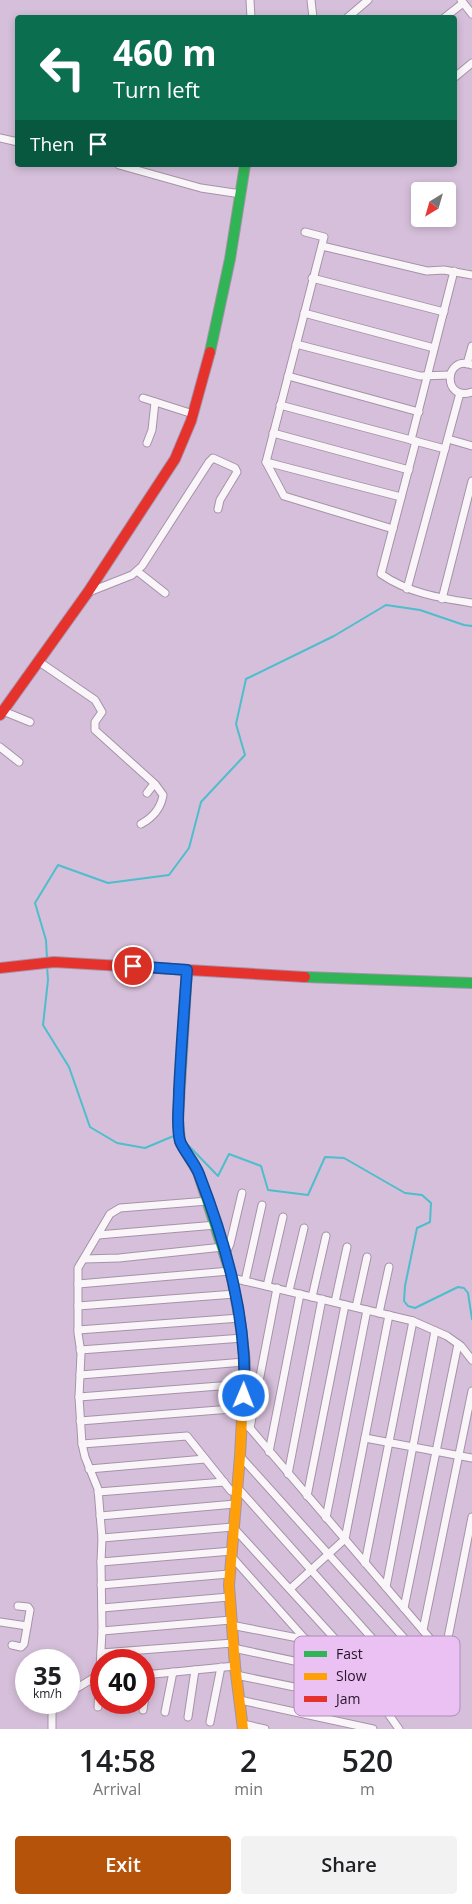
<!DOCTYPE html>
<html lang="en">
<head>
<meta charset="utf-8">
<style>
  :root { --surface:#fff; --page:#f2f2f2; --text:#202124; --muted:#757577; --accent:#b45309 }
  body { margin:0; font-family:"Open Sans",sans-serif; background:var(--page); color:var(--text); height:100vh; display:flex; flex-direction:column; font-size:19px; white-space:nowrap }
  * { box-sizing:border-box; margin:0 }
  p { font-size:16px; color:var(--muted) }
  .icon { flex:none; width:28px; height:28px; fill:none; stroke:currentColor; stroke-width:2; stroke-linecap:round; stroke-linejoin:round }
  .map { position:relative; height:1729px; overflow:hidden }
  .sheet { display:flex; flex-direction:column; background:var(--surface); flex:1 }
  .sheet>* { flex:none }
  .top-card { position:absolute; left:15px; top:15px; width:442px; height:152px; border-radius:5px; box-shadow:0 2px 8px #0003; background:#0b6e4f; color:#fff; overflow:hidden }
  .needle { width:32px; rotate:217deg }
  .fabs { position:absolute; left:411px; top:182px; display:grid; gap:10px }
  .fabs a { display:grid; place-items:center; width:45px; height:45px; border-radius:5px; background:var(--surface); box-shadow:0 2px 8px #0003; font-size:25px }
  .speed { position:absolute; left:15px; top:1649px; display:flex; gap:10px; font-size:25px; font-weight:700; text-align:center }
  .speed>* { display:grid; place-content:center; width:65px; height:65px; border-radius:50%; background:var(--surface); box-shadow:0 2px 8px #0003; line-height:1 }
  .speed small { font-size:12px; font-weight:400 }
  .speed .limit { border:8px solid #d22; background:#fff; color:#111 }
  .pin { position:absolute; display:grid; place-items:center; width:42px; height:42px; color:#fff; margin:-21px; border:2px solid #fff; border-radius:50%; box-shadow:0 1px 5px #0007 }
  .me { position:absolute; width:55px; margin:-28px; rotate:1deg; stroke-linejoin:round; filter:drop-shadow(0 0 4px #0008) }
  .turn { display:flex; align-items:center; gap:18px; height:105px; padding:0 15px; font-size:22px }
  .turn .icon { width:65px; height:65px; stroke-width:2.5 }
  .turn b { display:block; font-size:35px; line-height:42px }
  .then { display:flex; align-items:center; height:48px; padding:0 15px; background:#0003; gap:10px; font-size:19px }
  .eta { display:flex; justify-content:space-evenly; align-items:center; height:85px; text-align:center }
  .eta b { font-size:30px; font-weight:600; line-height:35px }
  .action { display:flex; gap:10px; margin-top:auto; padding:10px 15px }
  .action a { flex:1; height:58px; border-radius:5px; background:var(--accent); color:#fff; font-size:20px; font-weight:600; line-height:58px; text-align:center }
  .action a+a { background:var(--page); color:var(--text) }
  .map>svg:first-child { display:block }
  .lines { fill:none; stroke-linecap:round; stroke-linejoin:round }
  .stream { stroke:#4ebdcc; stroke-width:2 }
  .street-casing { stroke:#a593a8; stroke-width:9 }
  .fast-casing { stroke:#a593a8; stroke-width:12 }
  .slow-casing { stroke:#a593a8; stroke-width:12 }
  .jam-casing { stroke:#a593a8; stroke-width:12 }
  .street { stroke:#f9f5f9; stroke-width:7 }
  .fast { stroke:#30b455; stroke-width:10 }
  .slow { stroke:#ff9f0a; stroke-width:10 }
  .jam { stroke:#e5322d; stroke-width:10 }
  .route-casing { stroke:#114b97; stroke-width:12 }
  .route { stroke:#1a73e8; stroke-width:9 }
  .key { fill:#ebc1f3; stroke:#af8db6; stroke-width:1 }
  .key-label { font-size:14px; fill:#241527 }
</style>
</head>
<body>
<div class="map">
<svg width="472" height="1729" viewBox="0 0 472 1729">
  <rect width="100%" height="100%" fill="#d6bfda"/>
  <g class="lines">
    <g class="stream">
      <path d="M47,959l-1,-19 -11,-37 23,-38 50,18 61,-8 20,-27 12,-46 44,-47 -9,-31 10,-45 88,-43 52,-31 34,5 44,15 8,1"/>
      <path d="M47,966l1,14 -5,45 26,42 21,60 27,16 28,5 31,-13"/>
      <path d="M187,1144l31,32 11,-22 32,12 7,24 40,5 17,-38 19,1 61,35 17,2 9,8 -1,19 -13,6 -12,58 -1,15 4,5 7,2 43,-21 6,1 4,5 4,26"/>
    </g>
    <g class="street-casing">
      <g id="street">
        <path d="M250,0l1,18"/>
        <path d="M311,0l2,18"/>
        <path d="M461,0l11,14"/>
        <path d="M347,18l21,-18"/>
        <path d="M444,18l19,-15"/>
        <path d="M455,77l17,-14"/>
        <path d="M0,138l18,4"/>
        <path d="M119,165l82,23 40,6"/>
        <path d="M305,232l19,5 -58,225 18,34 109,33"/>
        <path d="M322,246l105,25 17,-1 28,5"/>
        <path d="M312,278l132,34"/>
        <path d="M304,313l130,35"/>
        <path d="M296,344l124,32 30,-1"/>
        <path d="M467,364l5,-18"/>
        <path d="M472,365c-28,-11 -30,37 0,27"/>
        <path d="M288,376l131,36"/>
        <path d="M143,398l50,16"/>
        <path d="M280,405l165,44"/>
        <path d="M273,433l136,37"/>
        <path d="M448,439l24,7"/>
        <path d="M411,440l43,-169"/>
        <path d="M416,441l-35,133c27,19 59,24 91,29"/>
        <path d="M147,443l5,-13 3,-28"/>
        <path d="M266,462l135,35"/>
        <path d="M137,571l28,22"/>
        <path d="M407,589l53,-196"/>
        <path d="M89,592l43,-17 10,-9 67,-104 4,-4 22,10 2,4 -17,28 -2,9"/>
        <path d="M442,599l30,-118"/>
        <path d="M38,661l57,39 7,12 -7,10v8l60,54 8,11c-2,13 -11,23 -22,29"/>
        <path d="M3,711l27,11"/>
        <path d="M0,747l19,15"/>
        <path d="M147,793l7,-9"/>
        <path d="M98,1235l118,-10"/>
        <path d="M225,1255l5,-11 12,-51"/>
        <path d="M84,1259l35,-1 104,-11"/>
        <path d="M232,1278l181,43 34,15 14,10 11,14"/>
        <path d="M245,1281l17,-76"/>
        <path d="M78,1284l152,-13"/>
        <path d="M267,1286l16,-69"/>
        <path d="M289,1291l15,-63"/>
        <path d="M312,1297l14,-61"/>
        <path d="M335,1302l12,-55"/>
        <path d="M78,1306l157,-12"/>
        <path d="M356,1307l11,-50"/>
        <path d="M379,1313l10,-46"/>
        <path d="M78,1330l162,-12"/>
        <path d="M80,1350l163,-12"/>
        <path d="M80,1375l165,-13"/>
        <path d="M79,1397l166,-13"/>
        <path d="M243,1420l201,235"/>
        <path d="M80,1421l164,-13"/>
        <path d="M250,1428l27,-140"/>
        <path d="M365,1438l107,20"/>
        <path d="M82,1444l105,-8 44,55 5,1"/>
        <path d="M269,1452l31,-158"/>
        <path d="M240,1456l200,222"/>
        <path d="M89,1469l116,-10"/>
        <path d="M288,1474l34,-175"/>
        <path d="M237,1487l183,205"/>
        <path d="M98,1492l126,-10"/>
        <path d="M307,1496l38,-191"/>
        <path d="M100,1516l135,-12"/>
        <path d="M326,1518l41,-208"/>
        <path d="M102,1538l131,-11 103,113 -7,4 -98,-19"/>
        <path d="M232,1557l73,82"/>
        <path d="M101,1562l131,-11"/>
        <path d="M365,1563l48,-242"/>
        <path d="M101,1585l128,-11"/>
        <path d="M386,1587l49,-256"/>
        <path d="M290,1589l55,-50 44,-224"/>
        <path d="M102,1608l127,-11"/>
        <path d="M404,1608l54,-264"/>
        <path d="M0,1622l27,4"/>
        <path d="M423,1630l49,-239"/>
        <path d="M102,1631l129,-11"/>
        <path d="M12,1645l9,2 3,-3 6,-34 -2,-3 -10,-1"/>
        <path d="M233,1648l127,27 6,-4 -30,-31"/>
        <path d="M101,1653l132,-10"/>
        <path d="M366,1671l26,31"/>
        <path d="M144,1675l91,-9"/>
        <path d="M236,1675l146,30"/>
        <path d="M69,1693l31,-19"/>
        <path d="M240,1700l133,29"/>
        <path d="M119,1705l1,-3"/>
        <path d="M98,1707l4,-76 -1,-69 1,-24 -4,-49 -13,-32 -3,-13 -3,-47 2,-44 -3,-20v-65l32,-54 10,-6 88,-7"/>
        <path d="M143,1710l5,-35"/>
        <path d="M165,1712l8,-40"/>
        <path d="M188,1717l7,-47"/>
        <path d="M210,1722l11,-55"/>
        <path d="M243,1724l22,5"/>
        <path d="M52,1729v-16l4,-11"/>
        <path d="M399,1729l-17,-24 50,-17 8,-10 32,-161"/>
      </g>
    </g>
    <g class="fast-casing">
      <g id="fast">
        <path d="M210,352l20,-93 15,-94"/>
        <path d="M187,970l-9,149 2,23 18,30 34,106 8,43"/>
        <path d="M305,977l167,6"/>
      </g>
    </g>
    <g class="slow-casing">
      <path id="slow" d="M240,1321l5,41 -5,94 -11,129 6,81 8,63"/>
    </g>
    <g class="jam-casing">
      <g id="jam">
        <path d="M0,715l88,-123 87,-133 16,-38 19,-69"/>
        <path d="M0,968l54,-6 251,15"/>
      </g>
    </g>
    <use href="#street" class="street"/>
    <use href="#fast" class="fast"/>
    <use href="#slow" class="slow"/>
    <use href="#jam" class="jam"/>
  </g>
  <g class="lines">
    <g class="route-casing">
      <path id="route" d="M133,966l54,4c-3,40 -6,81 -8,121 0,16 -3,35 1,50 3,9 15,22 19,33 27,70 49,146 45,222"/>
    </g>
    <use href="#route" class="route"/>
  </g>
  <rect x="294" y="1636" width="166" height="80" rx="8" class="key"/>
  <rect x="304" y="1651" width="23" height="6" fill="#30b455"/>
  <rect x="304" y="1673" width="23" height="7" fill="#ff9f0a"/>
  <rect x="304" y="1696" width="23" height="6" fill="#e5322d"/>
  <g class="key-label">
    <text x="336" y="1659">Fast</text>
    <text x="336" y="1681">Slow</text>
    <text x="336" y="1704">Jam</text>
  </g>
</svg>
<div class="fabs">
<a><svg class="needle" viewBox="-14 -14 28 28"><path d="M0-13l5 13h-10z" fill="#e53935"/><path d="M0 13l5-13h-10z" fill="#757577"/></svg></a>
</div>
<div class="speed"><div>35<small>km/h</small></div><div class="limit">40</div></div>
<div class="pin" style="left:133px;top:966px;background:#d93025"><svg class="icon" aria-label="arrive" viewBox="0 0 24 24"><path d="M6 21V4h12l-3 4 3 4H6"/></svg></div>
<svg class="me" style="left:244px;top:1396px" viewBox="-20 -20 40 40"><circle r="17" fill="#1a73e8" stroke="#fff" stroke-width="3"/><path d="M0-11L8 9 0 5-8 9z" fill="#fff"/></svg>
<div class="top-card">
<div class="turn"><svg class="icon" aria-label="left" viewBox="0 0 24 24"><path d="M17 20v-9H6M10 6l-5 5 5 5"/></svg><div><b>460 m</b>Turn left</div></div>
<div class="then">Then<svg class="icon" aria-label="arrive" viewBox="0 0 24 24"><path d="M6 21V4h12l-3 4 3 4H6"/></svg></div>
</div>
</div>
<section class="sheet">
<div class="eta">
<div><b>14:58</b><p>Arrival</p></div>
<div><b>2</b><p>min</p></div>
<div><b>520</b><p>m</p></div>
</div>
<div class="action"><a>Exit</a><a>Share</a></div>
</section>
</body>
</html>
